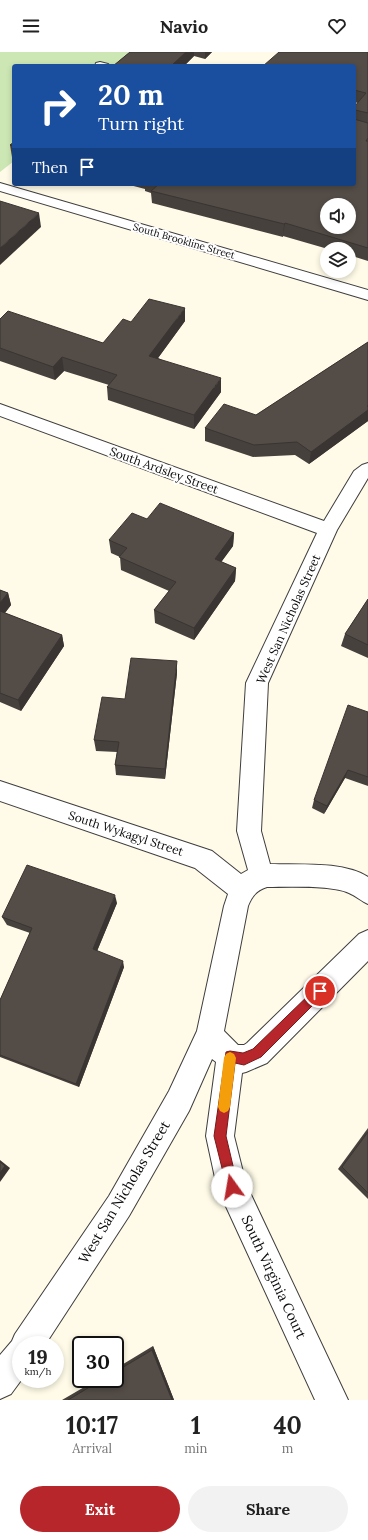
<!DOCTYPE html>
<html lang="en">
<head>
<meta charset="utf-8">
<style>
  :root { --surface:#fff; --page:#f2f2f2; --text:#222; --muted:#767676; --accent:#b7262a }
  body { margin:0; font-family:Lora,serif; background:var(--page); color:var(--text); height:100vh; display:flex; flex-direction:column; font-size:15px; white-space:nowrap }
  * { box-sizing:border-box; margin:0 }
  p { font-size:13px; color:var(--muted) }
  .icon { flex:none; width:22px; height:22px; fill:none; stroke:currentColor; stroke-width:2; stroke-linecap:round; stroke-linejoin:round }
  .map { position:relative; height:1348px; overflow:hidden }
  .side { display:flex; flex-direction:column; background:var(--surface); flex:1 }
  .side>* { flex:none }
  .banner { position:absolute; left:12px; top:12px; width:344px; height:122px; border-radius:4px; box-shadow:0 2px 6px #0003; background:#1a4fa0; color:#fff; overflow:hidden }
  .buttons { position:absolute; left:320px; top:146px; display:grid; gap:8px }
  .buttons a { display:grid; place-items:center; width:36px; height:36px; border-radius:50%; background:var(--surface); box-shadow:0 2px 6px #0003; font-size:20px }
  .speed { position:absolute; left:12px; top:1284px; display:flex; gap:8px; font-size:20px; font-weight:700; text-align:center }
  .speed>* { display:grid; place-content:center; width:52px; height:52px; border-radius:50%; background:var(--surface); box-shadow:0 2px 6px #0003; line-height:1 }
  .speed small { font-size:10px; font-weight:400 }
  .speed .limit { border:2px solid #111; border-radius:6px; background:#fff; color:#111 }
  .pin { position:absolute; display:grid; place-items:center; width:34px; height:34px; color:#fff; margin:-17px; border:2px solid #fff; border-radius:50%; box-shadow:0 1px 4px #0007 }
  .me { position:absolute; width:44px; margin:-22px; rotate:347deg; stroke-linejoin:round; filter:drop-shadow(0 0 3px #0008) }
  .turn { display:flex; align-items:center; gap:14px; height:84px; padding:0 20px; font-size:18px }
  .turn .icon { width:52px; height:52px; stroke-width:2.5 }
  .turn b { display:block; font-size:28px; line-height:34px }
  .then { display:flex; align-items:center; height:38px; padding:0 20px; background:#0003; gap:8px; font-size:15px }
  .eta { display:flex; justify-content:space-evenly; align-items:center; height:68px; text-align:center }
  .eta b { font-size:24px; font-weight:700; line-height:28px }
  .primary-button { display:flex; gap:8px; margin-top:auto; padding:8px 20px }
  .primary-button a { flex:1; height:46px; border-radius:24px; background:var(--accent); color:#fff; font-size:16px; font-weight:700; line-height:46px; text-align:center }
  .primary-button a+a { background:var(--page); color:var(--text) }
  header { display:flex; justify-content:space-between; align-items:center; height:52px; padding:0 20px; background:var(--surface); font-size:18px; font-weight:700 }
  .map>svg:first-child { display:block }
  .green { fill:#cde7b4 }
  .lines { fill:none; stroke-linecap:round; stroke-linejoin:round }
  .street-casing { stroke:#3e3e3e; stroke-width:2 }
  .street { fill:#fff; fill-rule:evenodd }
  .wall { fill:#47413d }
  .shaded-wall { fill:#3a3532 }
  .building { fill:#534c47; stroke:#3a3532; fill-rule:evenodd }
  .route { fill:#b7262a; stroke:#77191b }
  .slow { fill:#f59e0b }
  .labels { text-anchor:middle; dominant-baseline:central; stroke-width:4; stroke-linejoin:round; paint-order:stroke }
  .far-street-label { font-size:10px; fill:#0b0b0b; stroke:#fff }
  .street-label { font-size:12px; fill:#0b0b0b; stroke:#fff }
  .near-street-label { font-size:14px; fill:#0b0b0b; stroke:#fff }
</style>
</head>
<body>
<header><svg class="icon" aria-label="menu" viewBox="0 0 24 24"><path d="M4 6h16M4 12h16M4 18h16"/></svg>Navio<svg class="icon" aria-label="heart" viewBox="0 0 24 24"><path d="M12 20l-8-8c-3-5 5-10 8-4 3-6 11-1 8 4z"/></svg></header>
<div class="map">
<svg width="368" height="1348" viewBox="0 0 368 1348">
  <rect width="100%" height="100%" fill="#fffbe8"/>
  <path class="green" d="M0,0h150l-18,14h-118v95l-14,11z"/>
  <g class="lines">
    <g class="street-casing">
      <g id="street">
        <path d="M100,10l8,2 2,2h-15l1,-3z"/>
        <path d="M0,131l368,107v10l-368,-109z"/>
        <path d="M0,352l324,117 30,-50 8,-6 6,-2v15l-31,52 -69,153 -7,148 9,33c29,1 74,-3 98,13v27c-7,-3 -12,-8 -19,-11 -17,-8 -62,-6 -82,-6 -10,3 -15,9 -19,19l-24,125 14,14h6l3,-2 112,-109 9,-4v31l-101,102 -21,9 -4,1 -8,63 12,48 102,216h-33l-98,-213 -11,-51 10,-74 -4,-3 -23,52 -60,105 -84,129h-24l1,34 -11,15 -11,5v-44l12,-14 3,-7 94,-138 60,-105 28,-60 27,-125 4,-12 -33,-26 -195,-67v-20l203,67 9,3 29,23 7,-4 -11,-39 9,-148 71,-150 -317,-117z"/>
      </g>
    </g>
    <use href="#street" class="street"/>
  </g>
  <g class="wall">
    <path d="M130,0h82l-7,7 -11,-3 -10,10h-71z"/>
    <path d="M368,0v209l-19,-6v-6h-21l-45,-13v1l-131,-34 -1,-10 -6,-2v-2l-19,-5h228v-77l4,-4 -4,-1v-36z"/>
    <path d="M14,90v16l-2,-1 -2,-12z"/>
    <path d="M0,267l103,24 28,-21 54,-1 -27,37 63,34 -27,37 -86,-29 -1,-13 2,-2 -45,-14 -9,9 -55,-19z"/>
    <path d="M368,290v79l-59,43 -14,-9 -42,2 -48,-16v-13l51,-13z"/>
    <path d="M147,467l87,14 -1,13 -12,16 15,6 -1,13 -41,59 -39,-17 -1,-13 15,-19 -48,-21 -1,-13 -9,-4 -2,-13z"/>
    <path d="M0,538l8,3 3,12 -6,8 57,22 2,11 -43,65 -21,-9z"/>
    <path d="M368,547v59l-27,-12 4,-12z"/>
    <path d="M177,621l-12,106 -49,-4 -1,-10 2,-13 -21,-1 -2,-11 31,-41z"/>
    <path d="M368,660v74l-23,-8 -21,36 -12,-6 2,-8z"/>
    <path d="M117,851l-20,48 27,16 -45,120 -79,-30v-57l30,-67 -23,-8 -5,-8z"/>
    <path d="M368,1076v71l-30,-30z"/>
    <path d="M153,1294l21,54h-112l36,-21h17v-10z"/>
  </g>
  <g class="shaded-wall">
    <path d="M186,0h8v4l-10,10h-13z"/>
    <path d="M205,0h7l-7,7z"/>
    <path d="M39,161l2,14 -41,38v-17z"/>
    <path d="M285,171l-2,13v1l1,-13z"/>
    <path d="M185,256v13l-35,48 -1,-13z"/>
    <path d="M62,305l2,14 -9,9 -2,-13z"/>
    <path d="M221,326v14l-27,37v-14z"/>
    <path d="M368,354v15l-59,43 2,-12z"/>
    <path d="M234,481l-1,13 -19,26 1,-13z"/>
    <path d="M236,516l-1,13 -41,59v-12z"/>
    <path d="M8,541l3,12 -11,14v-16z"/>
    <path d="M62,583l2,11 -43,65 -3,-11z"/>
    <path d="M177,609v12l-12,106v-10z"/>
    <path d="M348,718l-3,8 -21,36 3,-8z"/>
    <path d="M115,843l2,8 -22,53 -2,-7z"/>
    <path d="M123,909l1,6 -45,120 -3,-3z"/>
    <path d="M0,1108l10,8 -10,14z"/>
    <path d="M153,1294l21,54h-2l-20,-50z"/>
  </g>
  <g class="building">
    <path d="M130,0h56l-15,14h-58z"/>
    <path d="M279,0h89v61l-13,-3 -1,9 14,4v15l-2,3h2v107l-83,-25 -1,1 -133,-33 8,-7h195v-77l12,-14 -12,-3v-24h-91zM327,153h22v22h-22z"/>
    <path d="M14,90v4l-4,-1z"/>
    <path d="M0,149l39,12 -39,35z"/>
    <path d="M149,247l36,9 -36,48 72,22 -27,37 -87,-28 10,-12 -55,-18 -9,10 -53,-19v-29l8,-8 95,32 20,-24 8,3z"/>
    <path d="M368,290v64h-1h1v4l-57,42 -14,-10 -43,3 -49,-17 19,-24 32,11z"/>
    <path d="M160,451l74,30 -19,26 21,9 -42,60 -40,-18 22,-28 -57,-25 8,-9 -18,-8 23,-27 15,6z"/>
    <path d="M0,538l8,3 -8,10z"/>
    <path d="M368,547v46l-23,-11z"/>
    <path d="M0,559l62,24 -44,65 -18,-7z"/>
    <path d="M131,606l46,3 -12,108 -50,-4 4,-23 -25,-2 8,-43 23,2z"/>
    <path d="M348,653l20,7v65l-20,-7 -21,36 -13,-6z"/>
    <path d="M27,813l88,30 -22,54 30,12 -47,123 -76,-29v-55l32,-72 -30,-11z"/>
    <path d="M368,1080v61l-26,-26z"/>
    <path d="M0,1110l5,4 -5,7z"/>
    <path d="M152,1298l20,50h-104l35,-21h12v-7z"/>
  </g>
  <path class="route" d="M320,934l3,2 2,3 -2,4 -62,62 -17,8 -9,-2 -9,73 12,51 -1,5 -5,1 -4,-1 -14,-56 12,-84 4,-1 13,2 10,-4 63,-61z"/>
  <path class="slow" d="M230,1000l4,2 2,4 -6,49 -2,4 -4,2 -4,-2 -2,-4 6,-49 2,-4z"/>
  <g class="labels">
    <g class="far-street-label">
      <text transform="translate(184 189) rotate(16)">South Brookline Street</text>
    </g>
    <g class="street-label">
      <text transform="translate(164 418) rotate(20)">South Ardsley Street</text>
      <text transform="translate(288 567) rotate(-66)">West San Nicholas Street</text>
      <text transform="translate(126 781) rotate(18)">South Wykagyl Street</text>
    </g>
    <g class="near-street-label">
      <text transform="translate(124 1140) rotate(-59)">West San Nicholas Street</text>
      <text transform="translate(274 1225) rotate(65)">South Virginia Court</text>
    </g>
  </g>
</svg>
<div class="buttons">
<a><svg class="icon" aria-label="sound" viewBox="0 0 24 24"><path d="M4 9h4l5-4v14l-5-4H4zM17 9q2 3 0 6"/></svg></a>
<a><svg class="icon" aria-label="layers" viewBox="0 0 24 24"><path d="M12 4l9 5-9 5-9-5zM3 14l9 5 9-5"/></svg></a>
</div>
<div class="speed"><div>19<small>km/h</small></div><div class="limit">30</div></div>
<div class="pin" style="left:320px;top:939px;background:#d93025"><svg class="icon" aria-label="arrive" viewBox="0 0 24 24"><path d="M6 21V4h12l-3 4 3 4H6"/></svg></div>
<svg class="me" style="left:232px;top:1135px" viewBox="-20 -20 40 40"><circle r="19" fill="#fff"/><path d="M0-13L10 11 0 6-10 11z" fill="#b7262a"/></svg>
<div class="banner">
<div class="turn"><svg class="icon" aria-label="right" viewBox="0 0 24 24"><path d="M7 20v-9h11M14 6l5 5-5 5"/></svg><div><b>20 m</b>Turn right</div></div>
<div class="then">Then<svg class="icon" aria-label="arrive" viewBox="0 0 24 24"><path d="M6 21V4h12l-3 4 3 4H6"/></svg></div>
</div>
</div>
<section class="side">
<div class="eta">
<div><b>10:17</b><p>Arrival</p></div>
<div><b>1</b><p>min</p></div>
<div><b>40</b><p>m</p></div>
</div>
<div class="primary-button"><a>Exit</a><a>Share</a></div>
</section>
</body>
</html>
